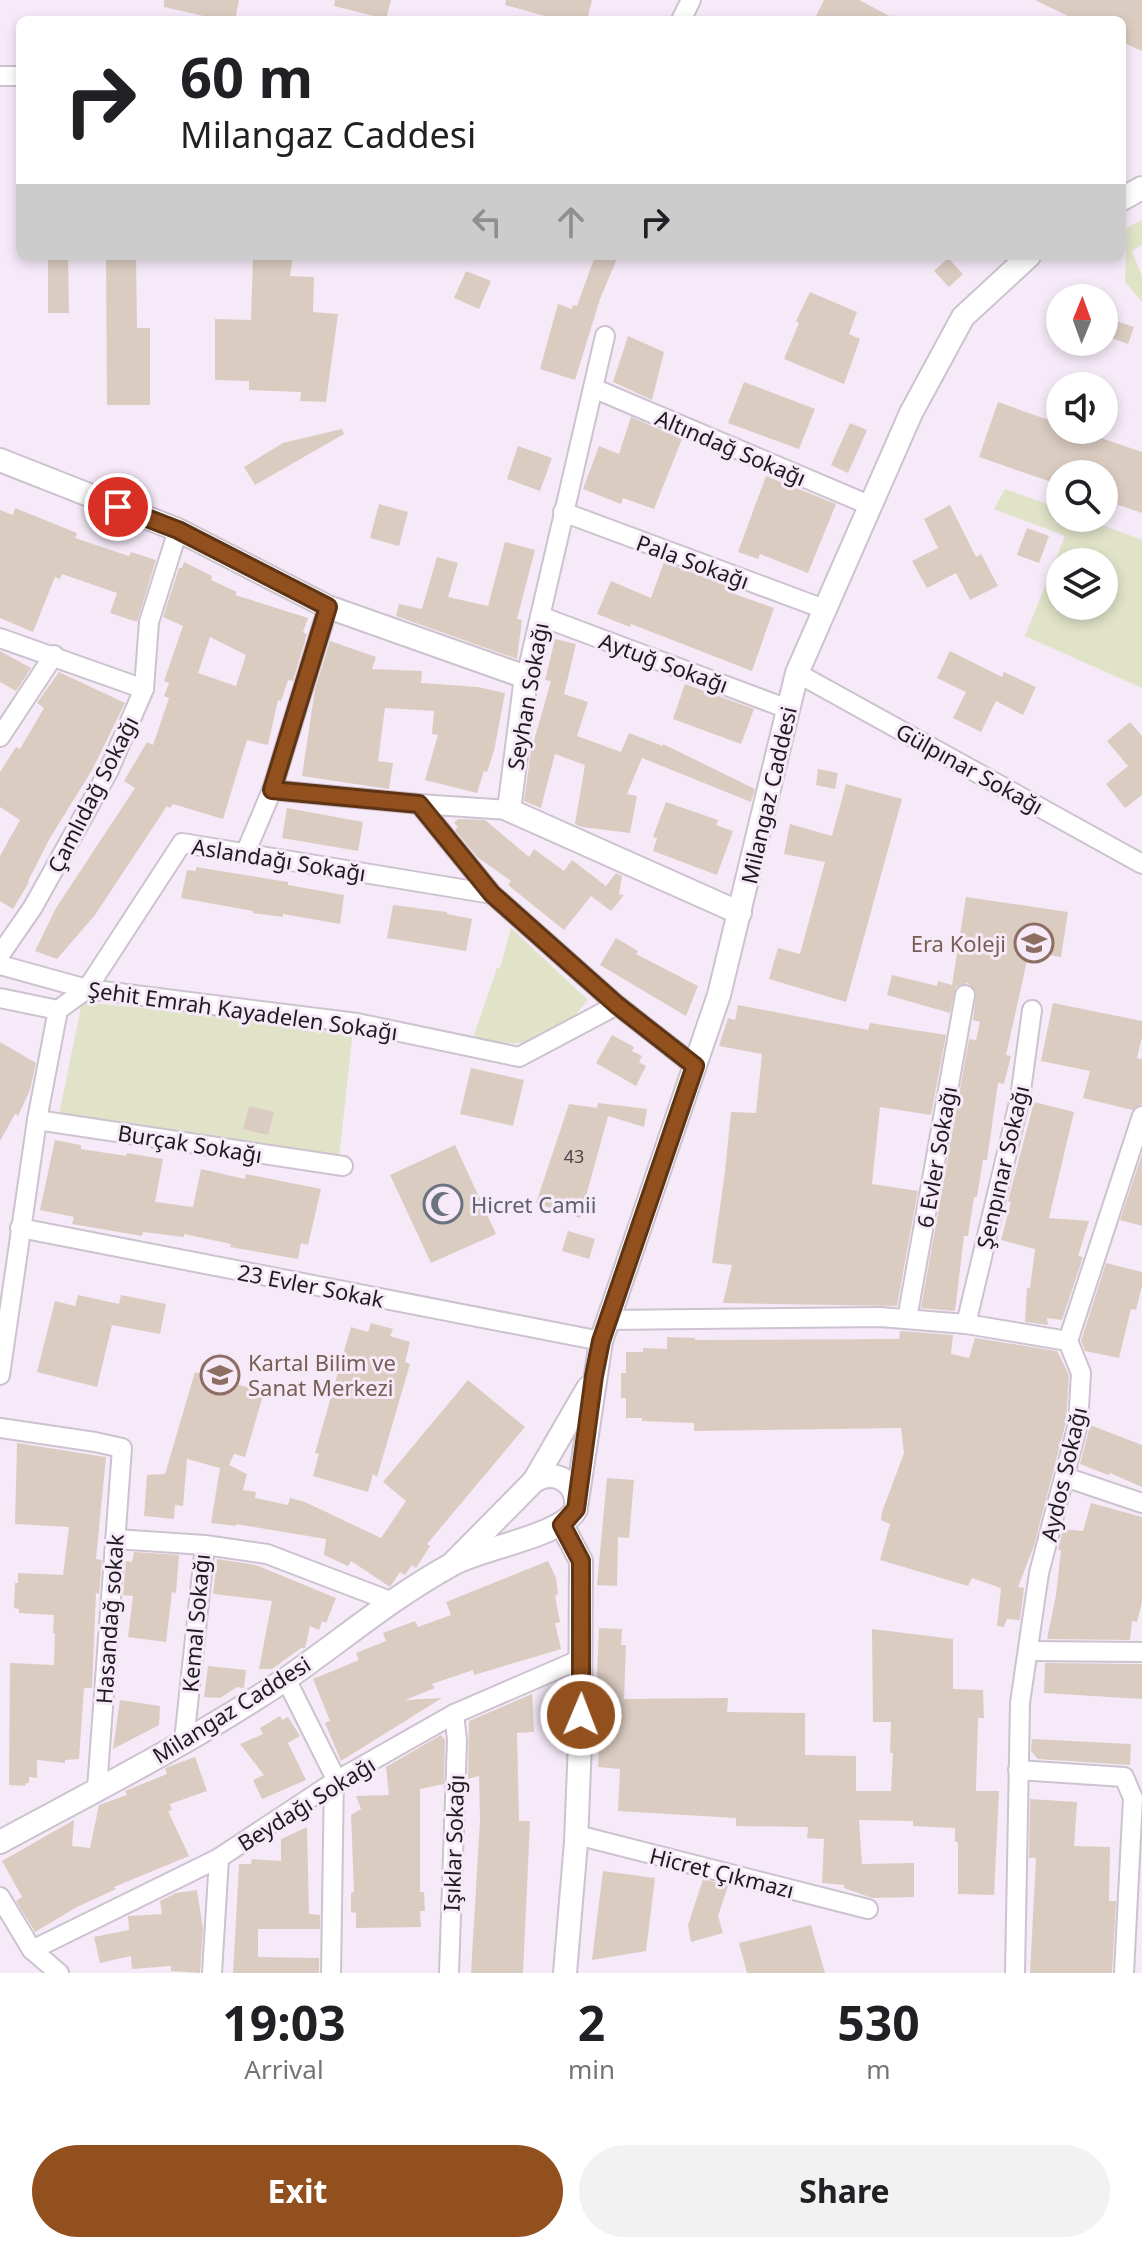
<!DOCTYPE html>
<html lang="en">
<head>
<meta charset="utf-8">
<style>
  :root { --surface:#fff; --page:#f2f2f2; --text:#202124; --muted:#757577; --accent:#92501e }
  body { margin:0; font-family:"Noto Sans",sans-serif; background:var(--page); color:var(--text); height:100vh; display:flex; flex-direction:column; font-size:30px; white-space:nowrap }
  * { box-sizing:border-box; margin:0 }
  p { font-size:26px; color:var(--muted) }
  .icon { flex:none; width:44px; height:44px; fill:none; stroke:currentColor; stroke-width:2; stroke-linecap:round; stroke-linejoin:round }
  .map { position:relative; height:1973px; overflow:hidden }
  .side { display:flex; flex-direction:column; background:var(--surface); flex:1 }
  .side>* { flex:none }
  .banner { position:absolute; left:16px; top:16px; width:1110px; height:244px; border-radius:12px; box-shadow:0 4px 12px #0003; background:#fff; color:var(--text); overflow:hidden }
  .needle { width:52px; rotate:1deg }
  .buttons { position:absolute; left:1046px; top:284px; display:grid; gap:16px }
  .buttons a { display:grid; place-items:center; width:72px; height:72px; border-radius:50%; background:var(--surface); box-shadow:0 4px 12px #0003; font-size:40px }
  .pin { position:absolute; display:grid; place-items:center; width:68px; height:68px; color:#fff; margin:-34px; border:4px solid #fff; border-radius:50%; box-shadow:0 2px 8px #0007 }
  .me { position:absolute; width:88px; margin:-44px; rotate:1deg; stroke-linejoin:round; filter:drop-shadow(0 0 6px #0008) }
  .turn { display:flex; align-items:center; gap:28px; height:168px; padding:0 32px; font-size:36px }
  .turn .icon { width:104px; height:104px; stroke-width:2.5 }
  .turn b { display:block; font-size:56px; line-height:68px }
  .lanes { display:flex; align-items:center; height:76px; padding:0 32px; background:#0003; justify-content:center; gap:40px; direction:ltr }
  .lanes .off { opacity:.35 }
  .eta { display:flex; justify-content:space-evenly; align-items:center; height:136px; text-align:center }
  .eta b { font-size:48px; font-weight:700; line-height:56px }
  .cta { display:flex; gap:16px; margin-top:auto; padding:16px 32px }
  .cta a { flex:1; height:92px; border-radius:48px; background:var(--accent); color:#fff; font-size:32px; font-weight:700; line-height:92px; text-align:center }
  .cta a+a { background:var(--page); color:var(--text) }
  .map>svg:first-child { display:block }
  .green { fill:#e0e3c8; fill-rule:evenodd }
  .building { fill:#dbccc1; fill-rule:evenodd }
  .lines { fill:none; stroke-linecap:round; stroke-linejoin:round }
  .minor-casing { stroke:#cdc2cf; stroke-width:22 }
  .tertiary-casing { stroke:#cdc2cf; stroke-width:26 }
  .minor { stroke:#fff; stroke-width:18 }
  .tertiary { stroke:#fff; stroke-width:22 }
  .route-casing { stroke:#5f3414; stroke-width:20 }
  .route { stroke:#92501e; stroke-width:14 }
  .labels { text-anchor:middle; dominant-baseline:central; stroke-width:6; stroke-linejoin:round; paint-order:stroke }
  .number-label { font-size:18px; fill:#4d4648 }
  .street-label { font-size:22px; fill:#1e1a1f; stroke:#f6eaf8 }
  .education-label { font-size:22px; fill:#785e54; stroke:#f6eaf8; text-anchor:end }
  .worship-label { font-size:22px; fill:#5b616d; stroke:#f6eaf8; text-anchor:start }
</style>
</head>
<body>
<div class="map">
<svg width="1142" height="1973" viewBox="0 0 1142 1973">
  <rect width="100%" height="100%" fill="#f6eaf8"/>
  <g class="green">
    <path d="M1142,220v25l-10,6 10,25v26l-17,-20 2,-54z"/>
    <path d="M1005,489l55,20v9h24l58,22v148l-117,-52 40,-100 -71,-27zM1060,562h44v44h-44z"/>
    <path d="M511,928l77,72c-8,9 -17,21 -26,29 -26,21 -60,14 -89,9l24,-70h3z"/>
    <path d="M82,1002l271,27 -14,130 -280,-44z"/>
  </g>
  <g class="building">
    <path d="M164,0h75l-4,20h-14l-57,-13z"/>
    <path d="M335,0h56l-5,19 -52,-13z"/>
    <path d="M506,0h86l-5,20h-28l-54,-15z"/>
    <path d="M824,0h35l38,20h-83z"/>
    <path d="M1035,0h107v51l-20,-9v-22h-46z"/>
    <path d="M48,256h20l1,57h-21z"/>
    <path d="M106,256h30l1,72h13v77h-43z"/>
    <path d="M253,256h40l-3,20 24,1 -1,35 25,2 -12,88 -26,-1 1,-9 -52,-2v-9l-34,-1v-61l36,1z"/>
    <path d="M595,256h23l-18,43 -25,81 -35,-11 18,-65 14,5 1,-4 4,1z"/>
    <path d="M948,258l15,16 -14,13 -15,-16z"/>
    <path d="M466,271l25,10 -12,28 -25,-11z"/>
    <path d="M810,292l47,20 -8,22 11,5 -16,45 -60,-25 15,-36 -3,-2z"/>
    <path d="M1104,317l30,10 -6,17 -24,-9z"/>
    <path d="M628,336l36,16 -12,48 -39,-18z"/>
    <path d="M744,382l71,27 -16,40 -71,-26z"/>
    <path d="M998,402l62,22v6h18l64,22v61l-38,-13v-26h-44v11l-81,-28z"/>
    <path d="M629,416l53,23 -28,70 -31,-11 -2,6 -38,-15 16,-43 20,8 12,-37z"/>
    <path d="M850,423l17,7 -19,43 -17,-8z"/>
    <path d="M342,429l2,5 -89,51 -11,-18 39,-24z"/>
    <path d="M518,446l34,12 -12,33 -33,-12z"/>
    <path d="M766,476l70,28 -28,69 -48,-19 -2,5 -20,-7z"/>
    <path d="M379,504l29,8 -9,34 -29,-8z"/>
    <path d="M950,505l26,52 5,-3 17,32 -28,14 -14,-27 -29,15 -15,-27 26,-13 -14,-29z"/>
    <path d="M15,508l62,25 -2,5 54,18 2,-4 25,8 -19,62 -27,-9 7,-20 -55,-19 -2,5 -5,-2 -22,55 -33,-14v-108l13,5z"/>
    <path d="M1027,528l22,8 -10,27 -22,-8z"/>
    <path d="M505,542l30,8 -18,69 5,1 -5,39 -121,-43 3,-12 23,5 15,-52 21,6 -10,34 40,9z"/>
    <path d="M184,562l28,14 -1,4 26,12 -2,3 73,23 -5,14 4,2 -14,47 -5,-1 -7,21 -3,-1 -10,45 -21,-5 -24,79 -50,-15 -3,4 -3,-2 -72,109 -38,44 -22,-8 21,-43 79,-120 -11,-7 23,-39 6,3 16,-47 -5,-2 5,-13 -5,-2 19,-55 -20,-9 16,-49h3zM210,637l36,18 -10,31 -38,-13z"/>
    <path d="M664,562l69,26 -1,5 42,15 -22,63 -121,-47 -1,3 -33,-13 14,-33 40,17z"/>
    <path d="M555,639l21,5 -12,50 24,8 -11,34 44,16 8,-19 34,13v-2l92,45 -4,13 -109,-44 -15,36 10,2 -7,37 -48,-6 -7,-3 10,-59 -30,-11 -14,54 -17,-7 7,-50 20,-70 -6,-1z"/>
    <path d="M330,641l46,16 -4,12 50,2 -1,12 57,4 27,6 -11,58 -7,21 -3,-1 -7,22 -52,-13 13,-45 -6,-1 2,-23 -49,-3 -7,53 15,2 -4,26 -87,-13 13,-87z"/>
    <path d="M0,651l31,17 -15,23 -16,-9z"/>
    <path d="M950,651l52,26 2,-5 32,15 -13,28 -27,-14 -15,31 -28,-14 13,-26 -29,-14z"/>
    <path d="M59,672l66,31 -33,67 -42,68 -22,43 1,1 -16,27 -13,-8v-45l20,-36 -20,-13v-35l16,-25 4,2 24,-41 -7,-5z"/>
    <path d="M685,684l69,25 -13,35 -68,-25z"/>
    <path d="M1130,722l12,14v59l-17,13 -19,-24 22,-18 -21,-25z"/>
    <path d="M818,769l20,4 -3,16 -19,-4z"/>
    <path d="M846,784l56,15 -56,203 -77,-23 9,-31 22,6 25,-92 -41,-8 6,-30 42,12z"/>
    <path d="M666,802l52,18 -2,5 17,6 -16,44 -64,-24 4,-13 -4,-1z"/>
    <path d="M287,808l76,14 -5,29 -76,-13z"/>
    <path d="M458,819l27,1 44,37 5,-8 30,22 8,-11 34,26 10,-13 6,3 -3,18 5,1 -13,16 -20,-15 -27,34 -56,-45 3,-4 -34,-24 -22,-27 3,-3 -4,-4z"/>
    <path d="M196,867l92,15v3l56,10 -4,29 -57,-10v3l-30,-4v-2l-72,-13 6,-28 9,1z"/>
    <path d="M966,897l102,15 -7,45 -32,-5 -23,103 5,1 -7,28 -6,-1 -11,77h-4l-6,37h-3l-6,39h-4l-9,75 -34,-3 48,-269 7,1 4,-18 -7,-2 3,-28 -8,-9 -12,4 -6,26 -63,-18 5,-20 45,11 1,-5 14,4z"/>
    <path d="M393,905l54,7v2l25,5 -6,32 -79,-13z"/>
    <path d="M616,938l22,13 -2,3 62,32 -12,30 -86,-51z"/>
    <path d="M1053,1003l89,18v16l-5,21 5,1v45l-10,6 -49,-12 7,-27 -49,-10z"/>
    <path d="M738,1005l130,25 2,-7 76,12 -15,80 -51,-8 -8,77 46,7 -21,115 -174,-3 9,-38 -20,-2 13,-91 6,-60 25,1 6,-59 -43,-8 9,-28 7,2z"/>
    <path d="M612,1035l22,12 -2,4 10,5 -3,6 7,4 -10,20 -40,-23z"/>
    <path d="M0,1042l36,21 -6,27 -12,26 -3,-2 -15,27z"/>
    <path d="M471,1068l53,12 -11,46 -53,-12z"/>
    <path d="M1034,1102l40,10 -25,106 40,3 -11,35 5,1 -21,63 -15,-2 1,7 -23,-3 2,-34h3l5,-39 -34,-9 10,-38 -3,-1z"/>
    <path d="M598,1103l49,6 -3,18 -36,-11 -28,102 -44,-15 33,-99 28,4z"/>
    <path d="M249,1106l25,6 -6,23 -25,-6z"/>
    <path d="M55,1140l26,5v4l45,7 1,-3 36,6 -8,43 38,5 8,-38 44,10 1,-5 75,15 -13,56 -7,-2 -3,16 -68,-12 1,-3 -47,-10v3l-41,-5 -1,4 -70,-12 2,-7 -34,-7z"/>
    <path d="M455,1145l41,89 -65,29 -41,-88z"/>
    <path d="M1142,1154v72l-22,-6z"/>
    <path d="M568,1231l27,8 -6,20 -27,-8z"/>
    <path d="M1106,1263l36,9v14l-6,24 -5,-1 -12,49 -34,-7 -4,-10z"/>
    <path d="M78,1295l41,9 2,-9 45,9 -6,30 -48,-9 -15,62 -60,-15 18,-71 20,5z"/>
    <path d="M371,1323l22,6 -3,7 20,6 -5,20 5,2 -33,113 -4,-3 -5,18 -55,-16 6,-22 -4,-1 36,-126 17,5z"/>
    <path d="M900,1331l53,4 -2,19 18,4 6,-20 82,13 12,24 -3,47 -32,124 -16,41 6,1 -4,32 -13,-1 -3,8 -7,-1 4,-38 -29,-10 -4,8 -88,-26 10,-36 -9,-4 1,-8 22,-59 -3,-25 -207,3v-8l-52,-2v-3h-16v-20h-5v-25h5v-21h17v-4l24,1v-12l28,1v2l204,-1z"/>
    <path d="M195,1372l69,20 -19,65 -11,-3 -5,11 18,9 -4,16 13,2 -1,6 33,7 2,-7 15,4 76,36 25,-37 -23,-19 85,-102 57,47 -98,117 3,2 -14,22 -4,-3 -7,10 -5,-3 -10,15 -39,-26 -3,5 -24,-11 2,-16 -90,-15v2l-25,-3 9,-55 -33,-9 -4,47 -8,-1 -1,14 -30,-3 3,-41 18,-1z"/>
    <path d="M1090,1425l52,20v42l-32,-14 -2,2 -28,-11z"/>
    <path d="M17,1443l89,14 -10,102 6,1 -3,34 -3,-1 -4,95h-8l-5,71 -14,1v3l-28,-3v18l-8,-1v6h-3l-1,3 -16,-1 1,-122 44,2 1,-32h-2l1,-18 -35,-2v-4l-5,-1 1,-25h3v-10l45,2 6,-48 -54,-3z"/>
    <path d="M607,1478l27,2 -5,58 -11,-1 -1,49 -20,-1z"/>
    <path d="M1091,1503l51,14v85l-5,20 -5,-1 -2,19 -83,-1 9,-44 5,-45h-3l5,-21 20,2z"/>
    <path d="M134,1552l45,3 -3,38 -4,-1 -6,50 -38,-5 5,-41 -10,-1 3,-34 6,1z"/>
    <path d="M217,1559l39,6 80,33 -10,25 -4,-2 -3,9 -9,-4 -5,22h-4l-29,21h-13l13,-68 -59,-7z"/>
    <path d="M548,1561l8,17 2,16 -3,2 5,26 -5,1 6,26 -87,26 -1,-5 -41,14 3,4 -30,12 37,-2 -101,63 -16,-38 5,-2 -17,-42 46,-19 -3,-7 30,-12 -3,-8 32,-12 3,6 33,-12 -5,-13z"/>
    <path d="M599,1628l23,1 -1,16h5l-2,54 104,-1 -1,14 78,1v42l51,1v35h35l2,-38h-3l1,-31h-18l-1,-93 81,10v50l30,1 1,28h-6l-2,73h23l-5,104 -36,-1v-52h-3v-14l-42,-2v-5l-54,-1 3,44 52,-1v34l-42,1 -28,-10v-3l-22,-2 2,-44 -17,-1 1,-11 -72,-1v-8l-118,-7 2,-42 -22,-2 4,-72h-6z"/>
    <path d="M1045,1663l97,1v35l-98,-6z"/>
    <path d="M208,1666l38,4 -2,18 -7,-1 -17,11 -16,-1z"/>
    <path d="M532,1694l2,38 -17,1 2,88h11l-7,152h-52l9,-153 -1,-44 -11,3 1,-58z"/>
    <path d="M120,1700l40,6 -1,19 -46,24z"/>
    <path d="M280,1716l2,4 6,-3 12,19 -12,7 18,37 -44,19 -9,-19 11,-5 -24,-31 23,-10 -3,-6z"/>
    <path d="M441,1735l4,5 -1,44 -24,5v103h4l1,19h-5l1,16 -65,1v-15l-5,-1v-19l3,-1 -3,-77 10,-6 -5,-13 33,-1 -3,-28z"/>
    <path d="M1032,1739l99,5 -1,21 -92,-6 -7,-8z"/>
    <path d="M195,1757l12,34 -37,13 2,6 -4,1 21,45 -75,31 2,2 -39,18 -42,25 -19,-31 6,-4 -20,-36 72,-41 -2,26 18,2 9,-43 28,-10 -2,-4 42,-17 -2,-6z"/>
    <path d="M1030,1799l47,3 -3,44 36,1 -1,54h7l-4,72h-82l6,-115h-7z"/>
    <path d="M307,1827l2,87 11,1v14h-62v28l61,1v15h-86l6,-109h12l1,-5 29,2v-22z"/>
    <path d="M603,1871l52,7 -9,73 -54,9z"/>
    <path d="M703,1879l25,7 -10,30 5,17 -32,9 -3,-17z"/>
    <path d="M197,1890l6,39 -3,44 -29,-2v-5l-39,3 -1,-13 -31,7 -6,-26 35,-7 -1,-14 34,-2 -2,-13 16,-8z"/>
    <path d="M811,1925l14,48h-78l-8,-30z"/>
  </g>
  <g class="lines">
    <g class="minor-casing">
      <g id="minor">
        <path d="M681,20l10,-20"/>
        <path d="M0,76h20"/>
        <path d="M593,388l276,117"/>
        <path d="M563,512l261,97"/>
        <path d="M540,616l248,93"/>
        <path d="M0,638l144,51"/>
        <path d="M797,673l345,191"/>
        <path d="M526,677l79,-341"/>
        <path d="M0,737l54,-82"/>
        <path d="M272,790l147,14 73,90"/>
        <path d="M419,804l90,6"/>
        <path d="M245,854l27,-64 56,-183"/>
        <path d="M0,955l33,-48 75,-135 36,-83 5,-67 29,-92"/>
        <path d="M0,965l87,24 270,34 162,34 98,-52"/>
        <path d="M0,998l58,12"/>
        <path d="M37,1120l306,46"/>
        <path d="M20,1228l581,113"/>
        <path d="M907,1319l58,-324"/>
        <path d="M607,1320l273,-3 86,7 102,17 13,32 -3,51 -39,149 -19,130 -5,270"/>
        <path d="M966,1324l54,-226 12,-88"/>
        <path d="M1068,1341l74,-225"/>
        <path d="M0,1375l37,-255 21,-110 29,-21 95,-146 310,51 125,111 78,61"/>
        <path d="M0,1428l95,14 27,6 -25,341"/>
        <path d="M1065,1477l77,26"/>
        <path d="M115,1539l90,6 -21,196"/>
        <path d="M205,1545l62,9 123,47"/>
        <path d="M1028,1651l114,1"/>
        <path d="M286,1679l48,96 -3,198"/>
        <path d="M1018,1770l106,7 9,21 -9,175"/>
        <path d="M577,1835l291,74"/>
        <path d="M0,1897l32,53 27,23"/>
        <path d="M32,1950l187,-92 115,-76 120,-68 127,-55"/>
        <path d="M212,1973l7,-115"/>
        <path d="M449,1973l8,-233 -3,-26"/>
      </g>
    </g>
    <g class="tertiary-casing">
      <g id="tertiary">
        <path d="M1122,199l20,-11"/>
        <path d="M0,460l178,70 150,77 198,70 -17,133 231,103"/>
        <path d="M534,1481l54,-93"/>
        <path d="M577,1501l24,-160 118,-346 78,-322 114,-260 52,-96 66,-61"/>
        <path d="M562,1525l19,36 -1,182 -4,99 -11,131"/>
        <path d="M0,1842c96,-52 195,-102 286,-163 55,-38 105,-81 165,-114 29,-17 112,-29 125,-56 3,-26 -20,-41 -42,-28l-80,81"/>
      </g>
    </g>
    <use href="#minor" class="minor"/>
    <use href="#tertiary" class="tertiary"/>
  </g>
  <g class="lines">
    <g class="route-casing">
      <path id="route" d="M118,507l60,23 150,77 -56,183 147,14 73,90 125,111 78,61 -94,275 -7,35 -18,133 -14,16 19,36v154"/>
    </g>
    <use href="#route" class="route"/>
  </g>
  <defs>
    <g id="school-ring" transform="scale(2)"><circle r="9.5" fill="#f6eaf8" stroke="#8d6e63" stroke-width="1.5"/><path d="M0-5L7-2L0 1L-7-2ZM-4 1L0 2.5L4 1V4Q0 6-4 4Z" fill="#8d6e63"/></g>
    <g id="mosque-ring" transform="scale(2)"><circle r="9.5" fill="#f6eaf8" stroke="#6b7280" stroke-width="1.5"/><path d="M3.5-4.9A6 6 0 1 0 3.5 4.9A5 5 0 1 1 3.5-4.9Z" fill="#6b7280"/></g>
  </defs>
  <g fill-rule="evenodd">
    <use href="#school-ring" x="1034" y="943"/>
    <use href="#mosque-ring" x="443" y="1204"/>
    <use href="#school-ring" x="220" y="1375"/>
  </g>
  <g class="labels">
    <g class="number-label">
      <text x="574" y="1156">43</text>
    </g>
    <g class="street-label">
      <text transform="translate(731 447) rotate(23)">Altındağ Sokağı</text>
      <text transform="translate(693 561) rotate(20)">Pala Sokağı</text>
      <text transform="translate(664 662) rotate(20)">Aytuğ Sokağı</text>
      <text transform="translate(527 696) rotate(-80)">Seyhan Sokağı</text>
      <text transform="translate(970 768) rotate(29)">Gülpınar Sokağı</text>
      <text transform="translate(92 794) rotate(-63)">Çamlıdağ Sokağı</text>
      <text transform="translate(768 795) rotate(-77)">Milangaz Caddesi</text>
      <text transform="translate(279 859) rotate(9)">Aslandağı Sokağı</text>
      <text transform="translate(243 1010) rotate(8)">Şehit Emrah Kayadelen Sokağı</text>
      <text transform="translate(190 1143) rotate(9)">Burçak Sokağı</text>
      <text transform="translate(936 1157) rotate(-80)">6 Evler Sokağı</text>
      <text transform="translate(1002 1167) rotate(-77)">Şenpınar Sokağı</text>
      <text transform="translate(311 1285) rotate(11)">23 Evler Sokak</text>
      <text transform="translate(1063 1474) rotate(-77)">Aydos Sokağı</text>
      <text transform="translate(109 1619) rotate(-86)">Hasandağ sokak</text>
      <text transform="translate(195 1623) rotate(-85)">Kemal Sokağı</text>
      <text transform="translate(231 1709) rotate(-32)">Milangaz Caddesi</text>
      <text transform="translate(306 1803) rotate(-32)">Beydağı Sokağı</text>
      <text transform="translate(453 1843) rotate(-88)">Işıklar Sokağı</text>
      <text transform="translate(722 1872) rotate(14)">Hicret Çıkmazı</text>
    </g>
    <g class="education-label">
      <text x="1006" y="943">Era Koleji</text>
      <text x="248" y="1362" text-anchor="start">Kartal Bilim ve<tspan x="248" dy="25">Sanat Merkezi</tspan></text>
    </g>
    <g class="worship-label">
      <text x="471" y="1204">Hicret Camii</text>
    </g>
  </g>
</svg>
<div class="buttons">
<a><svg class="needle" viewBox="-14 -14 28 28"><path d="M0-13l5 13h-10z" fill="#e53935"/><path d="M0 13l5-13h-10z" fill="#757577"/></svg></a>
<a><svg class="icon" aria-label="sound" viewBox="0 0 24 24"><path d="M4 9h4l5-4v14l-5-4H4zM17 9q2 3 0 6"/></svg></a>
<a><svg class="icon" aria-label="search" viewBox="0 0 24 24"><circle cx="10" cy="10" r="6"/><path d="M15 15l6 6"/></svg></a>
<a><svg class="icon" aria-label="layers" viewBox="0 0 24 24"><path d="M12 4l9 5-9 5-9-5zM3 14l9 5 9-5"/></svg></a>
</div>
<div class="pin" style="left:118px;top:507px;background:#d93025"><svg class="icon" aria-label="arrive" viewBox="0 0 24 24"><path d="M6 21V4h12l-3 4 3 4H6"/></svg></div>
<svg class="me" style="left:581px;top:1715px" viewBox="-20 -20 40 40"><circle r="17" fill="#92501e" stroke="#fff" stroke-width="3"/><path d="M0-11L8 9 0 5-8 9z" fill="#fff"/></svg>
<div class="banner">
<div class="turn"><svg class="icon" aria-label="right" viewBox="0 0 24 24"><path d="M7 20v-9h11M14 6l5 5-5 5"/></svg><div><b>60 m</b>Milangaz Caddesi</div></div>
<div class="lanes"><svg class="icon off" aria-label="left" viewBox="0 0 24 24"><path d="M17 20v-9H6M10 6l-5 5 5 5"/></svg><svg class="icon off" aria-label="ahead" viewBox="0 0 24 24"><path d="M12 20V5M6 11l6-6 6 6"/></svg><svg class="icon" aria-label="right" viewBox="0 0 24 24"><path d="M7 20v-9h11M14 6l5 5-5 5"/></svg></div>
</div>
</div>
<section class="side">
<div class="eta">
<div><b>19:03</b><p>Arrival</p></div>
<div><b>2</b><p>min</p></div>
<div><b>530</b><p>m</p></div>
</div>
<div class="cta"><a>Exit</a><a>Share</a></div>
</section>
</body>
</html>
